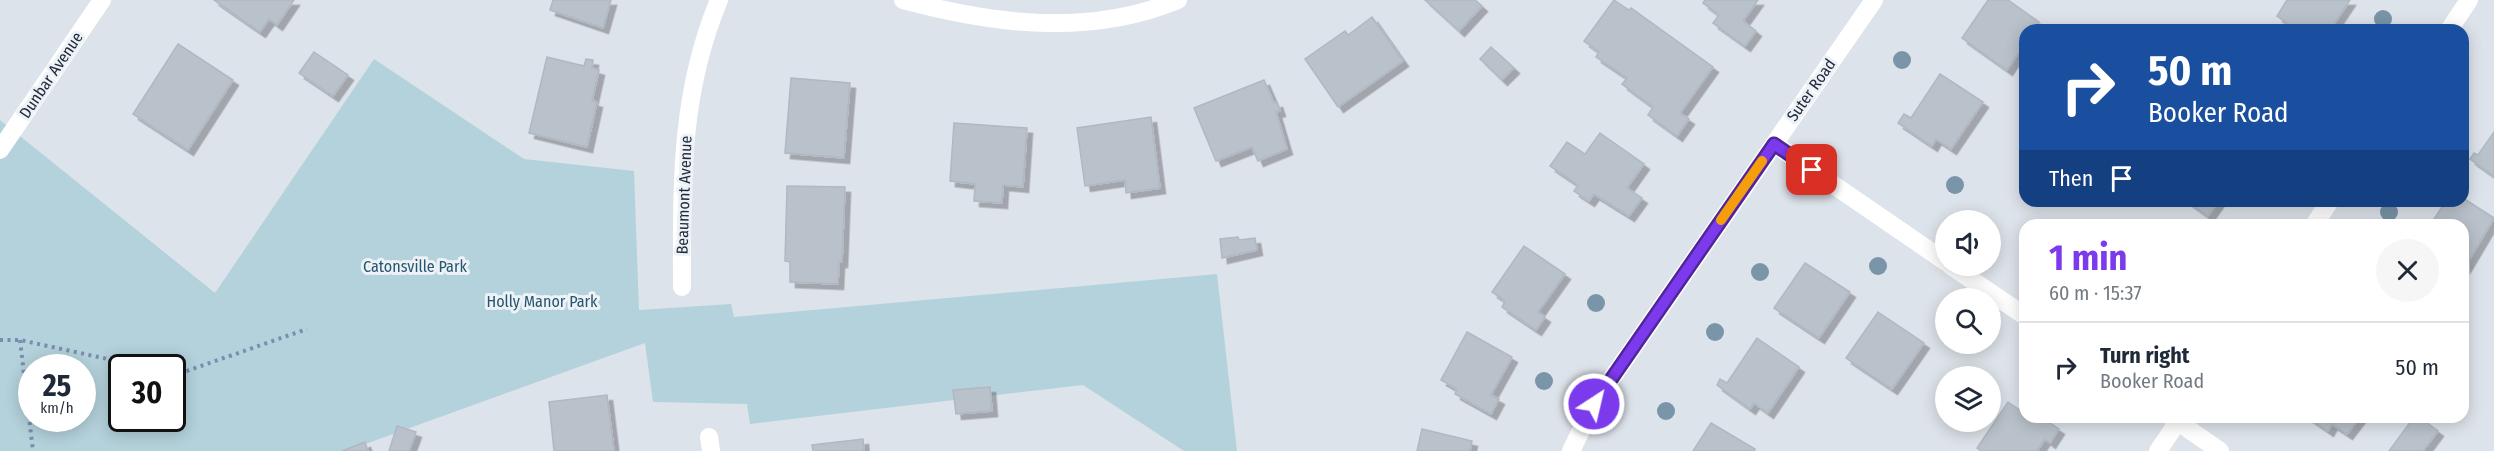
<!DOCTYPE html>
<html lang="en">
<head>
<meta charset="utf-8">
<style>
  :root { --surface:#fff; --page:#f6f6f7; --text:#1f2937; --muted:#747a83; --line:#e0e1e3; --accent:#7c3aed }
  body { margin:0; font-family:"Fira Sans Condensed",sans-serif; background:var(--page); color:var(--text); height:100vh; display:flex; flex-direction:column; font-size:22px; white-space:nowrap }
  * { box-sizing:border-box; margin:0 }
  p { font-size:20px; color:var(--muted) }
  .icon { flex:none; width:33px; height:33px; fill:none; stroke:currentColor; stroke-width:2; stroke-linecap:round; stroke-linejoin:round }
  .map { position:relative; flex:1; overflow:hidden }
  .sheet { position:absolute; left:2019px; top:219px; width:450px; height:204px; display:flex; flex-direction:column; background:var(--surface); border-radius:18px; box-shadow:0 3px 15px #0003 }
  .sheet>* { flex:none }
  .hud { position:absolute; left:2019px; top:24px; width:450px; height:183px; border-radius:18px; box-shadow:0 3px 15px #0003; background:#1a4fa0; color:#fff; overflow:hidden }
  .buttons { position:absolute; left:1935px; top:210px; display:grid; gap:12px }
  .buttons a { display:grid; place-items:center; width:66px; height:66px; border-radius:50%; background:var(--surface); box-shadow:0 3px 15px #0003; font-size:30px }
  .speed { position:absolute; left:18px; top:354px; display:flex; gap:12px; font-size:30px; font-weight:700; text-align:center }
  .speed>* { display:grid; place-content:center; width:78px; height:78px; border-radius:50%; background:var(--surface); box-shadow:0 3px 15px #0003; line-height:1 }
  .speed small { font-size:15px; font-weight:400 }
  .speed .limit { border:3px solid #111; border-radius:9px; background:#fff; color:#111 }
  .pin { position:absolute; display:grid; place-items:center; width:51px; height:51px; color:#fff; margin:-26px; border-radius:12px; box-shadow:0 3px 9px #0006 }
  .me { position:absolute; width:66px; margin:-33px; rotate:35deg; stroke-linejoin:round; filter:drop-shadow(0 0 4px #0008) }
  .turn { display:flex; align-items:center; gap:21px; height:126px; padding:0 30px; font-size:27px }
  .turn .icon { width:78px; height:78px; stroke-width:2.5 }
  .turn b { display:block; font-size:42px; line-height:51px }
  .then { display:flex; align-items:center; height:57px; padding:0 30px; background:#0003; gap:12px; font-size:22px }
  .round { display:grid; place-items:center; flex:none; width:63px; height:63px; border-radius:32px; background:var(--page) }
  .headline { display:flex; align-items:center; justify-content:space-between; height:102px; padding:0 30px }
  h1 { font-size:36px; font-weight:700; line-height:45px; color:var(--accent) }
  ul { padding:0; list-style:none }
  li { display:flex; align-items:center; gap:18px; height:90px; padding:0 30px; border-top:2px solid var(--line) }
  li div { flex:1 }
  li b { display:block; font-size:22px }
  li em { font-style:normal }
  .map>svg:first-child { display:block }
  .green { fill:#b4d2dc; fill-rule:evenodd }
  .building { fill:#b9c1ca; stroke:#afb8c3; stroke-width:1.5; filter:url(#shadow) }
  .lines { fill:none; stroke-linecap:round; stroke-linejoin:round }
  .path { stroke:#7b8daf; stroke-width:4; stroke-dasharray:3 4.5; stroke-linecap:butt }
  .minor { stroke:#fff; stroke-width:18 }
  .tree { fill:#7995a7 }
  .route-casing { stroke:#51269a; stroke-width:15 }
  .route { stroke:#7c3aed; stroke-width:10 }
  .slow { stroke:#f59e0b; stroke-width:10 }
  .labels { text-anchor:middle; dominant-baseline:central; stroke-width:6; stroke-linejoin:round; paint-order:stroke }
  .street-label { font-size:16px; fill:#1e2639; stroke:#edf2f6 }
  .park-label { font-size:16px; fill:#275671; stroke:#edf2f6 }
</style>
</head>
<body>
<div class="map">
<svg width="2494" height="451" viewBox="0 0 2494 451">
  <defs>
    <filter id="shadow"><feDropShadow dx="5.5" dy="5.5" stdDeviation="0" flood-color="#0004"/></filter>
  </defs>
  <rect width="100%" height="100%" fill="#dde3ea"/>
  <path class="green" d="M374,59l150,100 110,12 5,139 92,-6 3,13 483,-43 20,177h-53l-101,-66 -333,39 -3,-20 -94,-2 -8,-59 -299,108h-346v-331l215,173zM32,368h50v50h-50zM122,368h50v50h-50z"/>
  <g class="building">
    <path d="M214,0h80l-17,25 -8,-6 -9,13z"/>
    <path d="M553,0h58l-8,28 -53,-18z"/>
    <path d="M1425,0h50l7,6 -23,25z"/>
    <path d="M1614,0l15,10 2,-2 82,59 -33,46 9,6 -12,17 -29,-21 5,-8 -31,-23 5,-6 -31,-21 3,-5 -15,-11z"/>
    <path d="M1705,0h53l-15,21 13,10 -11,15 -32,-23 6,-8 -16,-12z"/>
    <path d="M1988,0h20l31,22 -5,8h-9v13l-18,27 -45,-32z"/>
    <path d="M2287,0h63l-20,30h-42l3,-4 -14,-10z"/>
    <path d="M1372,17l31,44 -65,46 -33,-48 40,-28 3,4z"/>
    <path d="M178,44l55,36 -45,70 -55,-36z"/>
    <path d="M1491,47l23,21 -12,12 -22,-21z"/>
    <path d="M314,52l34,23 -15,21 -34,-23z"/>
    <path d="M547,57l37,9 2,-7 7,1 -1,8 7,2 -7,31 5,1 -10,45 -58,-14z"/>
    <path d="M1940,74l43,28 -32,47 -15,-10 -4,7 -34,-23 6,-9 7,4z"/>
    <path d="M791,78l59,5 -6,75 -59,-5z"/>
    <path d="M1264,80l10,23 3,-1 3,9 -4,1 11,37 -29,12 -6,-14 -36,14 -22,-53z"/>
    <path d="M1151,117l9,71 -34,5 -1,-13 -40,6 -8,-58z"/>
    <path d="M954,123l73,5 -4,59 -20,-2 -1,18 -28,-2 1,-17 -25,-3z"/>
    <path d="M2494,132v44l-24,-17 4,-6 4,2z"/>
    <path d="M1600,133l44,31 -17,24 15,10 -13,18 -35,-22 -5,7 -15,-10 4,-6 -28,-19 17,-24 18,12z"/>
    <path d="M787,186l58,1 -3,75h-3l-1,22 -48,-2v-20l-5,-1z"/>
    <path d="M2463,198l31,20 -29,49 -2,-42h-33l16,-24h17z"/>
    <path d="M2187,201h31v1l-10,14z"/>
    <path d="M1238,237l1,3 16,-2 2,12 -35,8 -2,-19z"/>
    <path d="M1524,246l41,28 -27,38 7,5 -9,13 -34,-23 3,-6 -13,-9z"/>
    <path d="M1805,263l45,29 -31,46 -45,-30z"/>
    <path d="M1878,312l46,31 -32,46 -46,-31z"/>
    <path d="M1467,332l45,25 -21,38 8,4 -8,15 -36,-20 2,-5 -16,-9z"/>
    <path d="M1757,338l42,29 -31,46 -14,-10 -4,6 -33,-24 3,-6 7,4z"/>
    <path d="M990,387l2,24 -36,3 -3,-24z"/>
    <path d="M607,395l7,56h-60l-5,-49z"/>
    <path d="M2008,402l15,10 2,-3v8h16l18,12 -9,14 -5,-4 -8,12h-56l-4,-3z"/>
    <path d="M2308,417h52l-13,17 -15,-10 -4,7z"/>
    <path d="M2414,417h5l19,14 -15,20h-34z"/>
    <path d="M1711,423l44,26 -1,2h-61z"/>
    <path d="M397,426l19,6 -7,19h-20z"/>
    <path d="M1422,429l50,12 -2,10h-53z"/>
    <path d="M863,439l1,12h-51l-1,-6z"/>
    <path d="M365,442l3,9h-26z"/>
  </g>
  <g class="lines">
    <g class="path">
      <path d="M0,340h20l129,28"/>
      <path d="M20,340l13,111"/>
      <path d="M172,373l6,1 129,-45"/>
    </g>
    <g class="minor">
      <path d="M903,0c90,24 186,37 275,0"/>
      <path d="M2449,30l20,-30"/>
      <path d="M1774,144l172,118"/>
      <path d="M0,150l102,-150"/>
      <path d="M2314,225l16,-24"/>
      <path d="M1951,266l74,50"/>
      <path d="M682,287c0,-101 -3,-191 37,-287"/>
      <path d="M2171,417l49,34"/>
      <path d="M709,437l2,14"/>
      <path d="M1571,451l23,-47 280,-404"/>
      <path d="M2158,451l23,-34"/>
    </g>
  </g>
  <g class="tree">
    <circle cx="2383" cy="19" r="9"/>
    <circle cx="1902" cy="60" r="9"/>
    <circle cx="1955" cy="185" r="9"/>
    <circle cx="2389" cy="212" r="9"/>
    <circle cx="1878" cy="266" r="9"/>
    <circle cx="1760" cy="272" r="9"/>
    <circle cx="1596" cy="303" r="9"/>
    <circle cx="1715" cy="332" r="9"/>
    <circle cx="1544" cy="381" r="9"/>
    <circle cx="1666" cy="411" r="9"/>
  </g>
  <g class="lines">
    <g class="route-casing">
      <path id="route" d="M1594,404l180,-260 38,26"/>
    </g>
    <use href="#route" class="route"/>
    <path class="slow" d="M1721,220l41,-59"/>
  </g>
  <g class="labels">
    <g class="street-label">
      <text transform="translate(51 75) rotate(-56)">Dunbar Avenue</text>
      <text transform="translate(1811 90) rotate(-55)">Suter Road</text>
      <text transform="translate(684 195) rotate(-88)">Beaumont Avenue</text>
    </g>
    <g class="park-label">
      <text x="415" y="266">Catonsville Park</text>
      <text x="542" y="301">Holly Manor Park</text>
    </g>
  </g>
</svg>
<div class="buttons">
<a><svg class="icon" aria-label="sound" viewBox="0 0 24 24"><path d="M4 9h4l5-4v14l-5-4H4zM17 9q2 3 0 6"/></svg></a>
<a><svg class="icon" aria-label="search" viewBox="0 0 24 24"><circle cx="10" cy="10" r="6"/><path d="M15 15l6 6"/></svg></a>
<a><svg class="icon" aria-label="layers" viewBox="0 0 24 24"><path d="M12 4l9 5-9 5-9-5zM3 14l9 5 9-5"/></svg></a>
</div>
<div class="speed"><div>25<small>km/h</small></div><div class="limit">30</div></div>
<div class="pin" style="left:1812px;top:170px;background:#d93025"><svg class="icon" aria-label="arrive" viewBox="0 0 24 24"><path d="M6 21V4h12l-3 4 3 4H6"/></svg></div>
<svg class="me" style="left:1594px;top:404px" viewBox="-20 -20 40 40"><circle r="17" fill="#7c3aed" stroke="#fff" stroke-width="3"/><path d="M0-11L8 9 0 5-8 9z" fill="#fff"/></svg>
<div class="hud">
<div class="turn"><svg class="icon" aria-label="right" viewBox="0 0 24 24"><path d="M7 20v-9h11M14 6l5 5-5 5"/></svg><div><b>50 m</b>Booker Road</div></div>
<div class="then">Then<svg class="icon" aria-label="arrive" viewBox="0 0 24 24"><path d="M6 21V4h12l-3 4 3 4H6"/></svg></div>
</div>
<section class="sheet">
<div class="headline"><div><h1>1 min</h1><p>60 m · 15:37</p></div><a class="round"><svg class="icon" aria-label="close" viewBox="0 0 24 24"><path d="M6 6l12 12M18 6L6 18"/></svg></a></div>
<ul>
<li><svg class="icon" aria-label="right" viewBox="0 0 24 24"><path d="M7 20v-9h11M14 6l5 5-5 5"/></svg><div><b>Turn right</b><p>Booker Road</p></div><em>50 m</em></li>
</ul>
</section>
</div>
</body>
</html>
